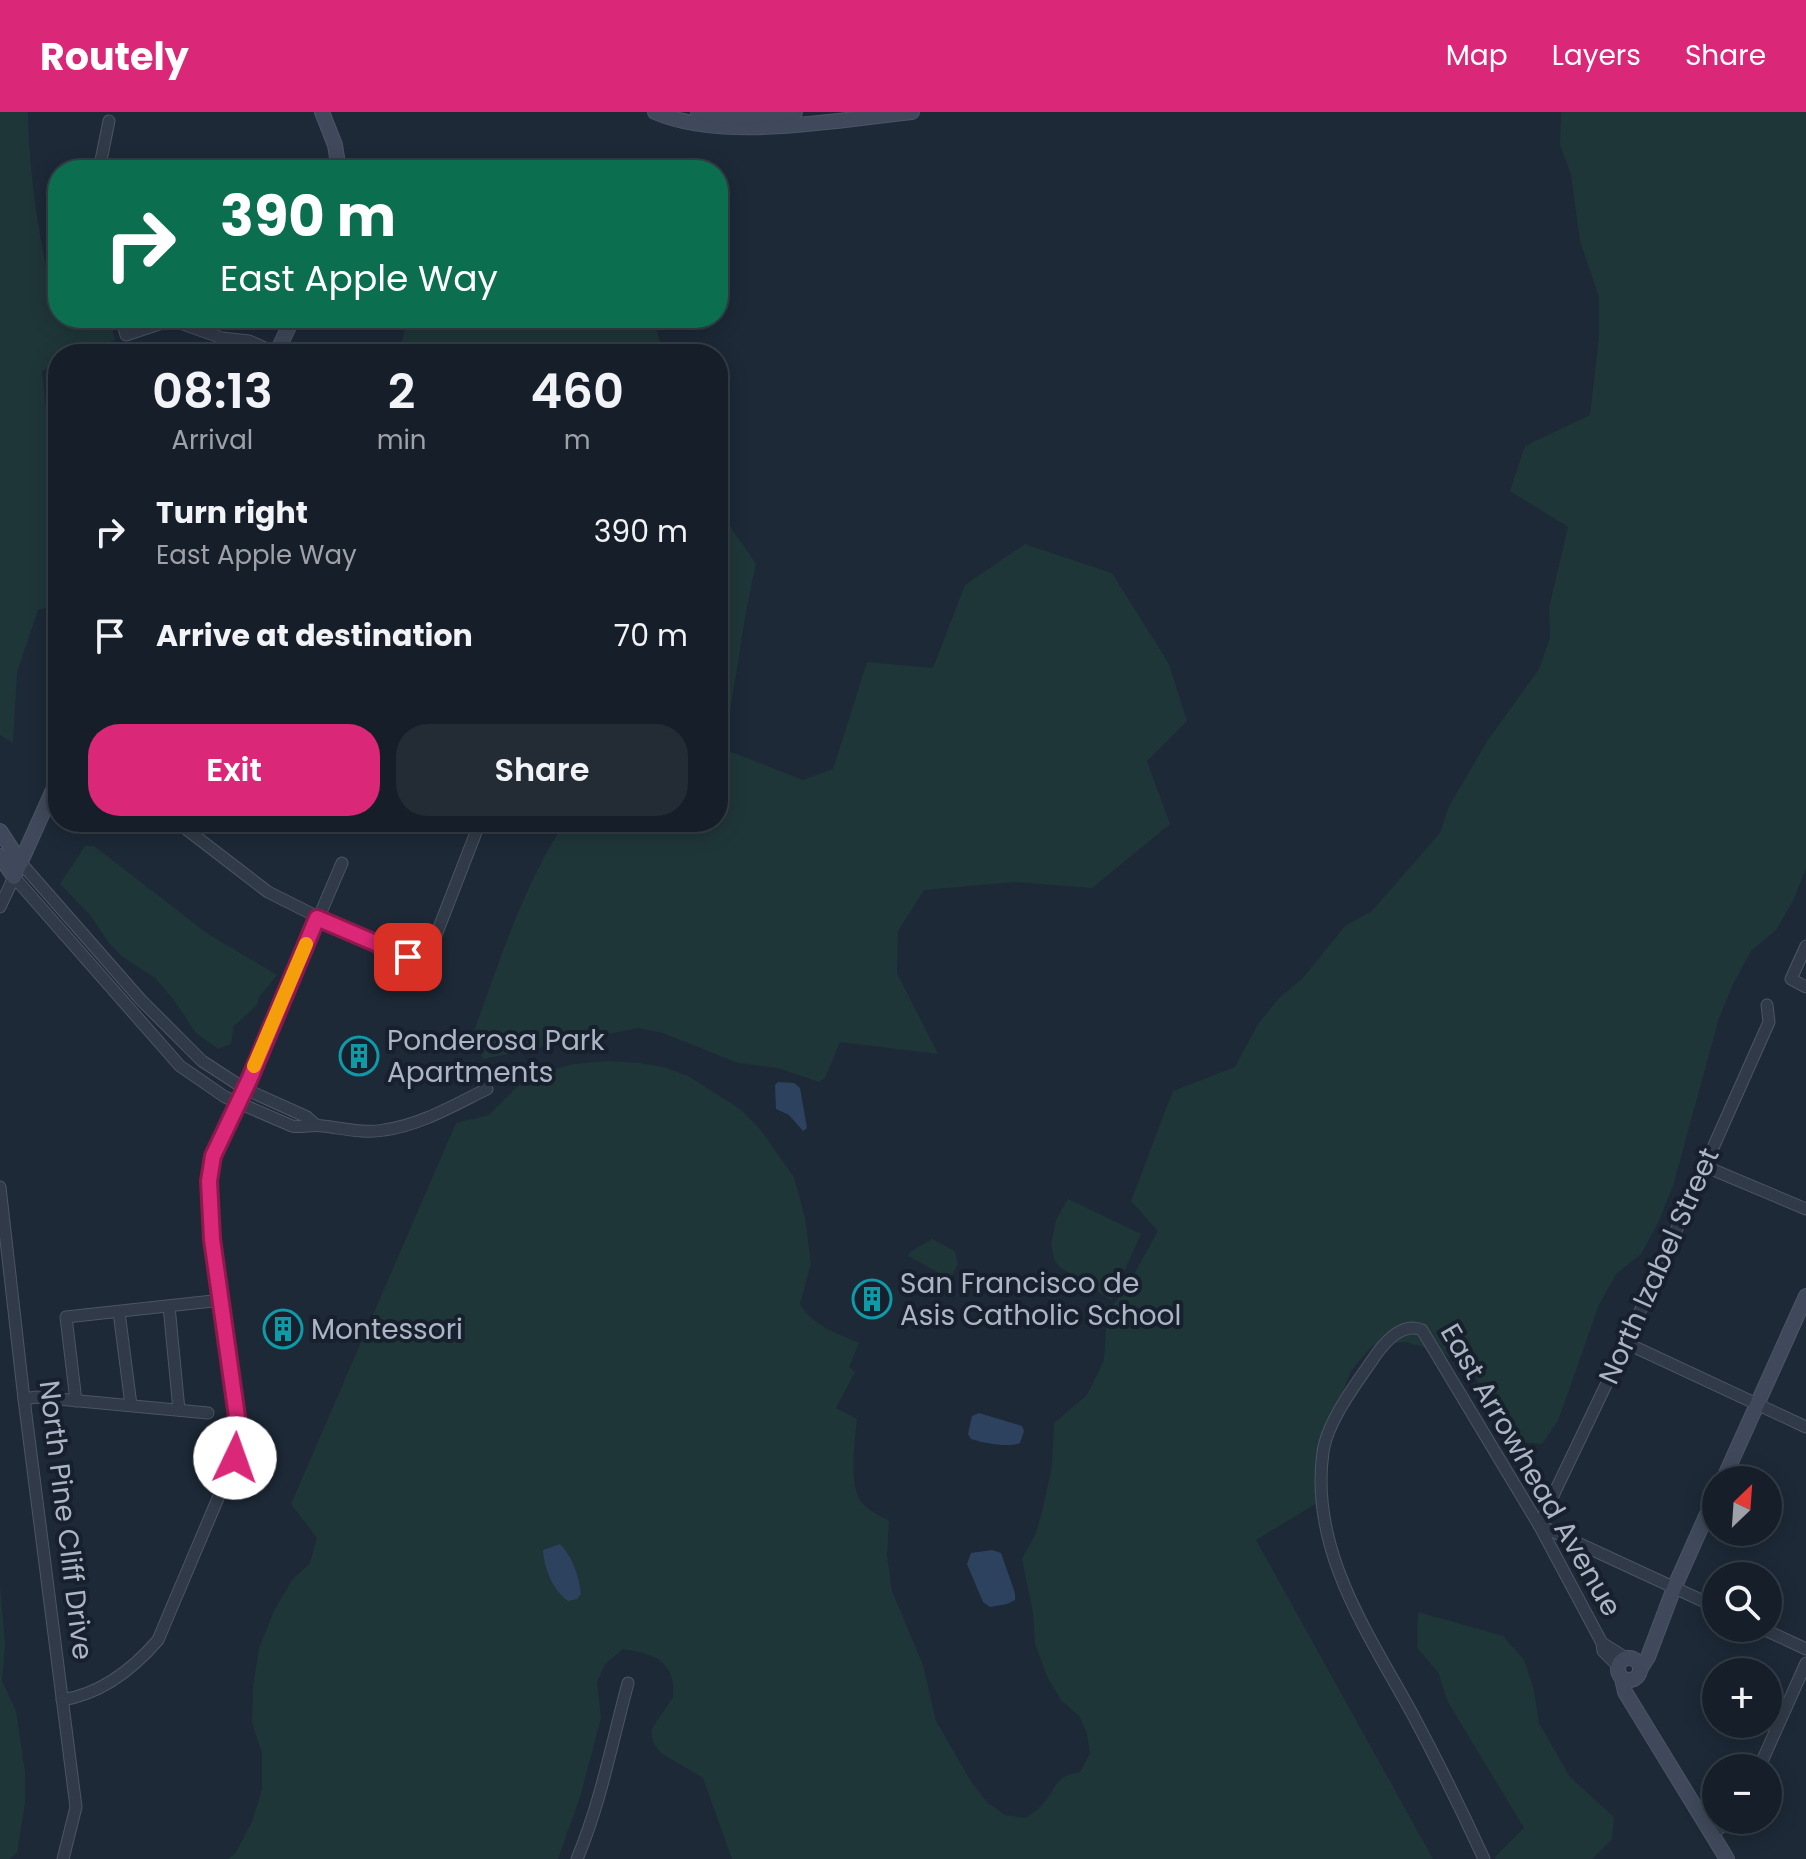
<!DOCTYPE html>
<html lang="en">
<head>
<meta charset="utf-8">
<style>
  :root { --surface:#161f29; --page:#232c35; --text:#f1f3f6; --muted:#9ea2a8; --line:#353d46; --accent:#db2777 }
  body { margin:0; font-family:Poppins,sans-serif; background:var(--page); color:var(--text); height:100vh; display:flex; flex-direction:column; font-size:30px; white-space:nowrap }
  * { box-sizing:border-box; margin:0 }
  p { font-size:26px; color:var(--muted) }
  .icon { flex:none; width:44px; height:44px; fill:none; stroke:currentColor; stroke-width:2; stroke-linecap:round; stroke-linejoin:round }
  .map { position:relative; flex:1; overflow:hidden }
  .drawer { position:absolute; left:48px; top:232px; width:680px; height:488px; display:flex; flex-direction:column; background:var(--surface); border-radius:32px; box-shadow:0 4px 20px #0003,0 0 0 2px var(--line) }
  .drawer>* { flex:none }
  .hud { position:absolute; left:48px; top:48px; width:680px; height:168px; border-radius:32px; box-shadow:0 4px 20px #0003,0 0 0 2px var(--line); background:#0b6e4f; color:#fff; overflow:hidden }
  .needle { width:52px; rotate:25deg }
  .controls { position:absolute; left:1702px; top:1354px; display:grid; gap:16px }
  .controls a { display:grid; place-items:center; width:80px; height:80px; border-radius:50%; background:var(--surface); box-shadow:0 4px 20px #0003,0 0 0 2px var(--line); font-size:40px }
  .pin { position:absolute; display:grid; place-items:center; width:68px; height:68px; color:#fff; margin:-34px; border-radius:16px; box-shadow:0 4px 12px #0006 }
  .me { position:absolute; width:88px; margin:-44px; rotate:3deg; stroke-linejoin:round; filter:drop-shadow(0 0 6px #0008) }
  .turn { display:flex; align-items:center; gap:28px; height:168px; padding:0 40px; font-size:36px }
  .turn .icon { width:104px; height:104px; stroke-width:2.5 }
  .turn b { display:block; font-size:56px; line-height:68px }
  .eta { display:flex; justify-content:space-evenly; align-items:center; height:136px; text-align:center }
  .eta b { font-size:48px; font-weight:600; line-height:56px }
  .cta { display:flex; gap:16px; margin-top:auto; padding:16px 40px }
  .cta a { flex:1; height:92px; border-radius:32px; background:var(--accent); color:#fff; font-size:32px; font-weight:600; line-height:92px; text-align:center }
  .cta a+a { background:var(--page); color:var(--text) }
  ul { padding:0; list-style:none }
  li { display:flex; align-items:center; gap:24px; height:104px; padding:0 40px }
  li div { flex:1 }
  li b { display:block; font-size:30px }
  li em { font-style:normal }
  header { display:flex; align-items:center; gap:48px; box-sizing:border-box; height:112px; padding:0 40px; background:var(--accent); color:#fff }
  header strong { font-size:38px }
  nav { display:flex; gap:44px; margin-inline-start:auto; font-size:28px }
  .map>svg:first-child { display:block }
  .green { fill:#1f3638 }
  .water { fill:#2d425e }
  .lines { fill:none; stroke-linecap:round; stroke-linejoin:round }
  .street-casing { stroke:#4c5563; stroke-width:13 }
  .secondary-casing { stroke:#4c5563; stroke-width:16 }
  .street { stroke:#313a48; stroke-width:11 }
  .secondary { stroke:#3f495b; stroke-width:14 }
  .route-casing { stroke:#8e194d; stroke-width:20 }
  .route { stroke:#db2777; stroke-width:14 }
  .slow { stroke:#f59e0b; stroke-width:14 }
  .labels { text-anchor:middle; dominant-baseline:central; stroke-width:8; stroke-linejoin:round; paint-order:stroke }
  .poi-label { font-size:28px; fill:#abb5c5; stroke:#17202c; text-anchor:start }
  .street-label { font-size:28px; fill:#abb5c5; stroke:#17202c }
</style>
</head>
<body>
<header>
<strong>Routely</strong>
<nav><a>Map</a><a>Layers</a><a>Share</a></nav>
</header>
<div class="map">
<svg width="1806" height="1747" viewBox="0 0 1806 1747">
  <rect width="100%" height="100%" fill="#1d2937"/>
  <g class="green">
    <path d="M0,0h28c1,58 9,115 22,172h8v34h52l5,22 -39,14h-18v9l-16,8 10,94 2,67h4v73l-20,5 -21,62 -4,71 -13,-8z"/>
    <path d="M1561,0h245v756l-12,31 -18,31 -24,20 -18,32 -15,36 -46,168 -15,37 -17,31 -25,20 -17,31 -41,116 -16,23 -22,-2 -13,-22 -21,-24 -15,-27 -32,-18 -34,-9 -33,4 -21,25 -15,37 -14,92 -66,40 177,319h-701l-29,-81 -42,-25 -8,-11 -2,-12 22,-33c3,-37 -19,-43 -50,-48l-18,15 -8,18 4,36 -20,76 -23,65h-330l7,-5 17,-32 10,-33v-36l-10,-30 1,-36 6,-39 15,-37 18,-31 18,-17 7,-25 -26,-34 165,-381 33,-8 28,-28 31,-16 25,-7 35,-3 32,2 24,4 26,10 50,32 19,19 35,49 11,41 6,46 -11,40c12,21 38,30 59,39l-10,24 6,5 -19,36 21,11c-2,21 -9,67 5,84 6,7 19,13 27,18l-2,34 5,36 31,74 13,56 36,62 15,19 18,13 21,3c5,-4 12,-8 16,-13 16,-17 10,-28 38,-33l10,-19 -3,-19 -7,-17 -19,-17 -14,-24 -12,-32 -2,-31 -11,-54 14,-26 7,-25 9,-43 2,-42 33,-28 17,-35 3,-47 18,-23 33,-59 -27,-30c15,-37 27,-74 42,-110l62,-24 23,-43 21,-26 24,-20 42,-52 27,-15 68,-78 9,-27 39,-66 51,-71 11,-31 -1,-30 19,-81 -58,-36 15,-45 65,-31 9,-78v-40l-19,-56 -9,-66 -11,-30z"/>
    <path d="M420,206h234l9,36h-262l-2,-4 8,-27z"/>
    <path d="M718,406l12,8 26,38c-7,31 -13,61 -17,93 -5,32 -12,61 -10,94l74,29 30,-11 34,-107 66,6 32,-83 60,-41 87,29 57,91 18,57 -40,40 23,63 -78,64 -77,-6 -91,8 -26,41 -1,42 41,81 -98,-12 -15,36 -6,4 -41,-14 -40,-5 -75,-30 -25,-5 -155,31 -10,-25c26,-72 50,-148 92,-212h153z"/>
    <path d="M85,734h9l114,88 69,41 -17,21 -4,10 -22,20 -3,18 -13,5 -22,-16 -22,-33 -19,-22 -32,-21 -14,-14 -19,-28 -30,-31z"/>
    <path d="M1068,1087l73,35 -30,66 -51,-33 -6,-8 -3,-14 5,-25z"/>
    <path d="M932,1127l23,12 3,13 -8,15 -42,-23 2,-4z"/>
    <path d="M0,1472l5,60 -3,37 14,30 9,61v31l-8,50 -8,6h-9z"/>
    <path d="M1418,1500l85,24 21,24 10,30 5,33 31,54 44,40 -2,22 -20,20h-96l-1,-2 29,-29 -76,-126 -10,-30 -21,-24z"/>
  </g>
  <g class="water">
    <path d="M778,970l16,1 6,5 7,40 -4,3 -14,-16 -13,-6 -1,-24z"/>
    <path d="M979,1301l43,13 2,5 -4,12c-13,5 -35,0 -49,-4l-3,-5 4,-18z"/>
    <path d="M560,1432c12,12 19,32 21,50l-4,5 -9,2c-15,-10 -24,-33 -25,-51z"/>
    <path d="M992,1438l9,3 14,40v7l-8,4 -17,3 -7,-5 -16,-38 4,-11z"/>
  </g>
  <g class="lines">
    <g class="street-casing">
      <g id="street">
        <path d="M99,54l45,4"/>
        <path d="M99,58l10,-49"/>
        <path d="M121,206l5,17 39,-13h12l45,16 27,3 27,12"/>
        <path d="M177,710l91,70 90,45 50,20 18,4 54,-139"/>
        <path d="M21,751l120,137 61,61 43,28 62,28 9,8"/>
        <path d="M0,795l14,-30 166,189 45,31 67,29c11,2 20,-2 31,0 19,2 41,8 61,4 37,-5 70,-25 103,-41"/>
        <path d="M1806,834l-15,33 15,8"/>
        <path d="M1704,1054l102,43"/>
        <path d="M0,1075l24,212 52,408 -13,52"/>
        <path d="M169,1194l10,104"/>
        <path d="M119,1200l12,93"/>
        <path d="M1626,1231l180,84"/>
        <path d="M24,1287l13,-2 171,16"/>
        <path d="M76,1289l-10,-84 156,-17"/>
        <path d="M1539,1413l87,-182 143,-321 -2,-17"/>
        <path d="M1539,1413l177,82"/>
        <path d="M1761,1516l45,21"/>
        <path d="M1602,1531l24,15"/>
        <path d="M62,1588c38,-6 71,-31 96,-60l77,-182 2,-41 -25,-178 -3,-58 4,-25 37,-78 92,-215"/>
        <path d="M1759,1656l47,-105"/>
        <path d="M1715,1720l15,-12"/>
        <path d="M577,1747c24,-57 35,-117 51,-176"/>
        <path d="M1484,1747c-22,-48 -45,-95 -70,-142 -44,-81 -105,-166 -91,-265 4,-29 31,-66 48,-90 11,-17 30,-41 51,-32l117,195 63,118 1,8 15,15"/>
      </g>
    </g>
    <g class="secondary-casing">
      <g id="secondary">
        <path d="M322,0l13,33 4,25"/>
        <path d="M655,0c68,30 183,8 257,0"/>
        <path d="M698,0l41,5 56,-5"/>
        <path d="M276,242l17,-36"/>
        <path d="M0,719l21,32"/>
        <path d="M0,744l14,21 44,-98"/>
        <path d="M1723,1368l83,-184"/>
        <circle cx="1629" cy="1557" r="11"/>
        <path d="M1641,1556l7,-11 26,-69 42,-94"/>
        <path d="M1622,1566l3,14 102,167"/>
      </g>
    </g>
    <use href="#street" class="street"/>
    <use href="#secondary" class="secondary"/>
  </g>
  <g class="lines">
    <g class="route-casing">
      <path id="route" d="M235,1346l2,-41 -25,-178 -3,-58 4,-25 37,-78 67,-160 91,39"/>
    </g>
    <use href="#route" class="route"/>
    <path class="slow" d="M254,954l52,-122"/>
  </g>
  <defs>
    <g id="building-ring" transform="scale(2)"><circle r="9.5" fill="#17202c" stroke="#0f9aa8" stroke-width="1.5"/><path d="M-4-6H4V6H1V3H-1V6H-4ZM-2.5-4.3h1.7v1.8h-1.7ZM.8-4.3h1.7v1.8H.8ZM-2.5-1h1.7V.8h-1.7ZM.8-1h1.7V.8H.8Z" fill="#0f9aa8"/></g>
  </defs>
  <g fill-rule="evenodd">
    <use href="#building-ring" x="359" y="944"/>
    <use href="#building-ring" x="872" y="1187"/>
    <use href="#building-ring" x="283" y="1217"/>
  </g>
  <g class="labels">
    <g class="poi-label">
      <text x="387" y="928">Ponderosa Park<tspan x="387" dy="32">Apartments</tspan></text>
      <text x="900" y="1171">San Francisco de<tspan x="900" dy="32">Asis Catholic School</tspan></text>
      <text x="311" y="1217">Montessori</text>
    </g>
    <g class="street-label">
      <text transform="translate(1659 1154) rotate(-66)">North Izabel Street</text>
      <text transform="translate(1531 1358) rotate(60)">East Arrowhead Avenue</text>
      <text transform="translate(66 1408) rotate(83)">North Pine Cliff Drive</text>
    </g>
  </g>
</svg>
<div class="controls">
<a><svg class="needle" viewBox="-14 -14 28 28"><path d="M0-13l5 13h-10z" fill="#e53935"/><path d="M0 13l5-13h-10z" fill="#9ea2a8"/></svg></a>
<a><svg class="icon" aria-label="search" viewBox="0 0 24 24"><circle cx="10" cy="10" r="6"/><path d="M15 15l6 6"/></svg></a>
<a>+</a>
<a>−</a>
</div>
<div class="pin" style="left:408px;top:845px;background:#d93025"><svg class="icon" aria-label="arrive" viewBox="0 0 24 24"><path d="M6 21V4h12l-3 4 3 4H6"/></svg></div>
<svg class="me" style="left:235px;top:1346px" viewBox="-20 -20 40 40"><circle r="19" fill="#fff"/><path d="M0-13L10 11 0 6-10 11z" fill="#db2777"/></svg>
<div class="hud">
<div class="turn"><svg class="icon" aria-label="right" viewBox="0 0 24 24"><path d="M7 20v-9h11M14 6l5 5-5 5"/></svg><div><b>390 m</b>East Apple Way</div></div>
</div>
<section class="drawer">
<div class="eta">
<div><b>08:13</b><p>Arrival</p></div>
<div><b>2</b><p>min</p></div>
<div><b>460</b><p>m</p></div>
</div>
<ul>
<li><svg class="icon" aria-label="right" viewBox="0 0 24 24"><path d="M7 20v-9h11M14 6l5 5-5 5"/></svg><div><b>Turn right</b><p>East Apple Way</p></div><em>390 m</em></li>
<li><svg class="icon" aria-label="arrive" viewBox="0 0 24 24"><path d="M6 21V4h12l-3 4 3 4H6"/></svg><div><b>Arrive at destination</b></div><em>70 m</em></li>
</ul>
<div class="cta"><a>Exit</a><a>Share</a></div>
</section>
</div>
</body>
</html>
